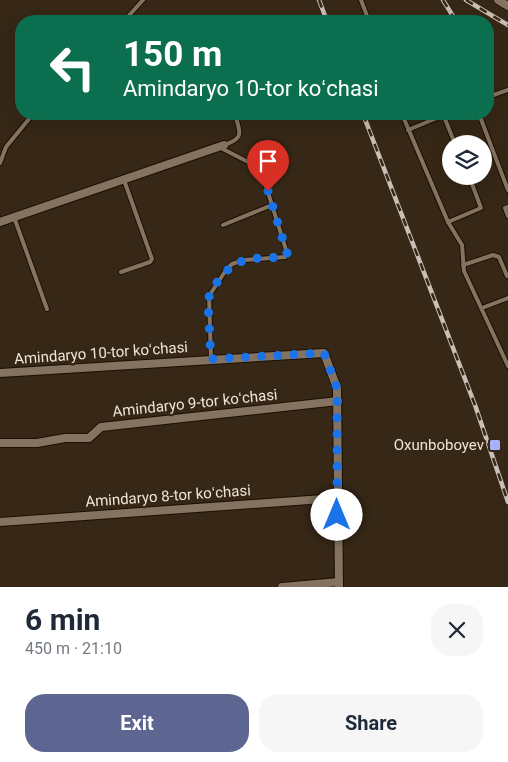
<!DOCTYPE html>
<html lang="en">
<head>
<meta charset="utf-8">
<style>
  :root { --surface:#fff; --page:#f6f6f7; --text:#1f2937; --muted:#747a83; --accent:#5d6690 }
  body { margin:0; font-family:Roboto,sans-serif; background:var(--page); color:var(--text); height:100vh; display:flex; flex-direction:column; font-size:19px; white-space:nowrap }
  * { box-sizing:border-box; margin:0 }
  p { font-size:16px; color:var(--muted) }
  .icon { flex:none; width:28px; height:28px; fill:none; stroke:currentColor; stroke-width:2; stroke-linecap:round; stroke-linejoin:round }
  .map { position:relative; height:587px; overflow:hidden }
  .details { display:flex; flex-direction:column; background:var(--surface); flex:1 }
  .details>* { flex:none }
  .top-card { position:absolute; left:15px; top:15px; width:479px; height:105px; border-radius:20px; box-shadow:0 5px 20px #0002; background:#0b6e4f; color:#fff; overflow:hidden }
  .buttons { position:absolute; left:442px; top:135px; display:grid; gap:10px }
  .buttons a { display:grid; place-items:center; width:50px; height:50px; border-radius:50%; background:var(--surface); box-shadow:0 5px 20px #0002; font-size:25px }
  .pin { position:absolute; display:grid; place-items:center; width:42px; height:42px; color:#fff; margin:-51px -21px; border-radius:50% 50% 50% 0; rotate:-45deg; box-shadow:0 0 5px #0007 }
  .pin .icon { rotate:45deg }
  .me { position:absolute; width:55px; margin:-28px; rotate:0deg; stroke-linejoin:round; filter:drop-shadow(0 0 4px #0008) }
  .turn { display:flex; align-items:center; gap:18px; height:105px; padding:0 25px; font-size:22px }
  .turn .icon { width:65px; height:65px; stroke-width:2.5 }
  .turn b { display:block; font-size:35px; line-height:42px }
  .round { display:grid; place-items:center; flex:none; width:52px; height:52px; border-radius:20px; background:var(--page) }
  .head { display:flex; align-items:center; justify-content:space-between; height:85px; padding:0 25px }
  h1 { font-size:30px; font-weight:700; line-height:38px }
  .action { display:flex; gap:10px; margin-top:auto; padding:10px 25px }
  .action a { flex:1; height:58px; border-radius:20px; background:var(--accent); color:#fff; font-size:20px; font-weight:700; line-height:58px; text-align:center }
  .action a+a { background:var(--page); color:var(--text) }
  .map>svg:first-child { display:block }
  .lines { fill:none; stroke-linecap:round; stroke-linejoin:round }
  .service-casing { stroke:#1d0f02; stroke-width:6 }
  .minor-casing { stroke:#1d0f02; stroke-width:10 }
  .service { stroke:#847360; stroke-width:4 }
  .minor { stroke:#847360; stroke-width:8 }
  .rail-casing { stroke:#cabfb4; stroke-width:4.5 }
  .rail { stroke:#362716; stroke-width:2.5; stroke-dasharray:8; stroke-linecap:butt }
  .route { stroke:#1a73e8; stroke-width:9; stroke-dasharray:0 16.2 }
  .poi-dot { fill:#a8b0fc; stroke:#362716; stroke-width:2 }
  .labels { text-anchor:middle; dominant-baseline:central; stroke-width:5; stroke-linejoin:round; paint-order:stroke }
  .street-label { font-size:15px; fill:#eee4da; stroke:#362716 }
  .poi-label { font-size:15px; fill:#eee4da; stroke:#362716; text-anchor:end }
</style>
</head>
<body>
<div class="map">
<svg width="508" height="587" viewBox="0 0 508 587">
  <rect width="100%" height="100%" fill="#362716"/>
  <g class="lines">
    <g class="service-casing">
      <g id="service">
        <path d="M361,0l8,21"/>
        <path d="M124,21l19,-21"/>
        <path d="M488,97l20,-7"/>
        <path d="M402,114l46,108 14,23 2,26 44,95"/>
        <path d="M443,114l12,30"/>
        <path d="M479,114l29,76"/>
        <path d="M408,130l36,-15"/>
        <path d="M224,145c21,-7 16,-12 11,-31"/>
        <path d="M0,163l6,-16 27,-33"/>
        <path d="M508,207l-3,1 3,8"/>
        <path d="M14,217l33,92"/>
        <path d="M448,222l33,-14 -12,-32"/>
        <path d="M223,225l49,-20"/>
        <path d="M463,265l30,-10 6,2 8,19"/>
        <path d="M121,272l29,-10 2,-3 -28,-79"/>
        <path d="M482,308l26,-10"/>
        <path d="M211,359l-2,-63 17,-26 6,-6 12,-4 41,-3 2,-4 -26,-83 -5,-4 -37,-19"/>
      </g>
    </g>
    <g class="minor-casing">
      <g id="minor">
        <path d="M498,0l10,6"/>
        <path d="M0,222l224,-77"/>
        <path d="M0,373l324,-20 13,35 2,199"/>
        <path d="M0,443h37l28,-5h24l12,-11 237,-26"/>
        <path d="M0,522l337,-24"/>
        <path d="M282,587l57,-5"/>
      </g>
    </g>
    <use href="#service" class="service"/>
    <use href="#minor" class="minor"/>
    <g class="rail-casing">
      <g id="rail">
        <path d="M319,0l8,21"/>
        <path d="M443,0l13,21"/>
        <path d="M466,0l42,25"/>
        <path d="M363,114l112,291 33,97"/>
      </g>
    </g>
    <use href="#rail" class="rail"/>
  </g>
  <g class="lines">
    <path class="route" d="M268,191l19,62 -2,4c-31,2 -47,-3 -67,24 -5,7 -9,13 -10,21l3,57 113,-6 13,35v127"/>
  </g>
  <rect class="poi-dot" x="489" y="439" width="12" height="12" rx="2.5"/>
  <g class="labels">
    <g class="street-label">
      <text transform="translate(101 353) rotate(-4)">Amindaryo 10-tor koʻchasi</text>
      <text transform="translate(195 403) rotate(-6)">Amindaryo 9-tor koʻchasi</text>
      <text transform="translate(168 496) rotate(-4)">Amindaryo 8-tor koʻchasi</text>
    </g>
    <g class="poi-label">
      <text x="484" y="445">Oxunboboyev</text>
    </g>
  </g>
</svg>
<div class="buttons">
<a><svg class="icon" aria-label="layers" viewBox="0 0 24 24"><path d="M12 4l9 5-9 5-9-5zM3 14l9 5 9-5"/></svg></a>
</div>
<div class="pin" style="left:268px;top:191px;background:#d93025"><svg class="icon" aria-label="arrive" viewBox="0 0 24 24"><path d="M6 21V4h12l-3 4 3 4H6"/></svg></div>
<svg class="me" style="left:337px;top:515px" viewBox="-20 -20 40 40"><circle r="19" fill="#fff"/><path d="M0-13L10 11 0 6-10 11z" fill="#1a73e8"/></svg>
<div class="top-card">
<div class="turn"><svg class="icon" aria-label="left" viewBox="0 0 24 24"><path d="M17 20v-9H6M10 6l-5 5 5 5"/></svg><div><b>150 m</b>Amindaryo 10-tor koʻchasi</div></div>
</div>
</div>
<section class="details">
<div class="head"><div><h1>6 min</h1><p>450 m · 21:10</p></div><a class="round"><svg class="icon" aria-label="close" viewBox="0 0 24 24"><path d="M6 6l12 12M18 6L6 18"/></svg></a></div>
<div class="action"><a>Exit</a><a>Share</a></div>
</section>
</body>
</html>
